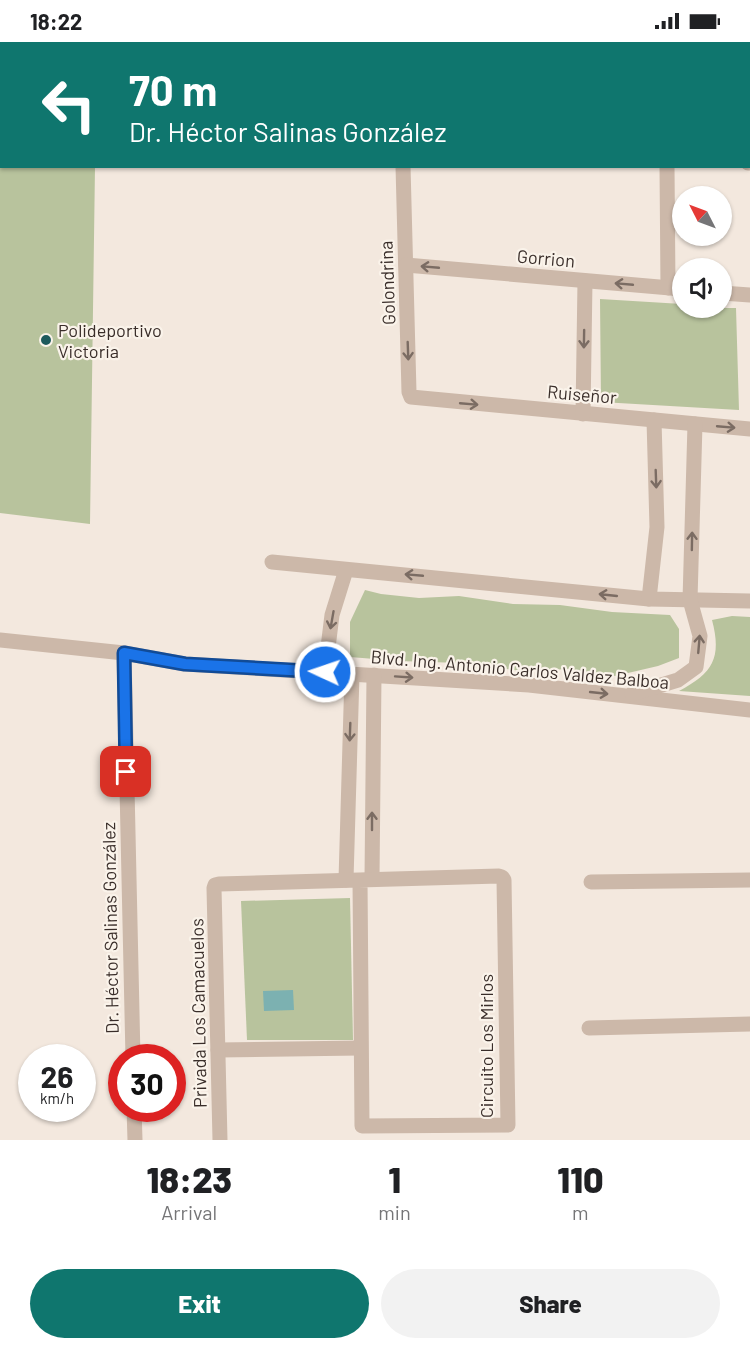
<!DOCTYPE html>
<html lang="en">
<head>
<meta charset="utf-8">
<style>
  :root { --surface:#fff; --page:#f2f2f2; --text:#202124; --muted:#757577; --accent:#0f766e }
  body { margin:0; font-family:Barlow,sans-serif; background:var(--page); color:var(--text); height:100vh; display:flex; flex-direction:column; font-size:22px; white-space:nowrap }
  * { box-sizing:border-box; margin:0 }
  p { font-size:20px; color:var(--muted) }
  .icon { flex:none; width:33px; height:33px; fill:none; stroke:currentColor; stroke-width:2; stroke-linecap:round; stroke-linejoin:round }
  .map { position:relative; height:1098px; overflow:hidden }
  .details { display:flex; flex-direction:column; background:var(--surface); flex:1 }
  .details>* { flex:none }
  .top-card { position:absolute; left:0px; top:0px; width:750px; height:126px; box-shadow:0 2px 4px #0004; background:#0f766e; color:#fff; overflow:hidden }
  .needle { width:39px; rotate:312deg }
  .controls { position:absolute; left:672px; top:144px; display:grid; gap:12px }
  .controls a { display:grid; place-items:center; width:60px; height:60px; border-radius:50%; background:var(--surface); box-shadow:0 2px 4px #0004; font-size:30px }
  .speed { position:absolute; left:18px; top:1002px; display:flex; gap:12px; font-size:30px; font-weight:700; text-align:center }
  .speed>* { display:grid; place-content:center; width:78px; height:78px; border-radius:50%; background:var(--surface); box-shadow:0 2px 4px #0004; line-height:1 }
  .speed small { font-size:15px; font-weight:400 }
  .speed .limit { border:9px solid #d22; background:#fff; color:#111 }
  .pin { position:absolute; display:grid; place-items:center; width:51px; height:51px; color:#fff; margin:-26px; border-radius:12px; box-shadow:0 3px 9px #0006 }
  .me { position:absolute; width:66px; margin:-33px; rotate:273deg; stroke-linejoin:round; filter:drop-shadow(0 0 4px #0008) }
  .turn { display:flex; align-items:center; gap:21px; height:126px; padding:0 30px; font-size:27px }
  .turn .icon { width:78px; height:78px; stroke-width:2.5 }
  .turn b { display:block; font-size:42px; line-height:51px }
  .eta { display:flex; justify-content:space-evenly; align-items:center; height:102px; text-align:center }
  .eta b { font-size:36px; font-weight:800; line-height:42px }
  .cta { display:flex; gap:12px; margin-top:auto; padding:12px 30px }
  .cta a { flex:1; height:69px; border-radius:36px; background:var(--accent); color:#fff; font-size:24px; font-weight:800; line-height:69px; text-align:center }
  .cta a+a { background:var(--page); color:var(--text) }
  .status { display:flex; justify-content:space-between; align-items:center; height:42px; padding:0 30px; background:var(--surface); direction:ltr }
  .status svg { height:16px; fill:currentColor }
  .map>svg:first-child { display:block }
  .green { fill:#b8c39d }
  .water { fill:#7cb1b1 }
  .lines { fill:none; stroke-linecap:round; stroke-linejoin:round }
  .minor { stroke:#ccb8a9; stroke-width:15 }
  .oneway { stroke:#7b6c63 }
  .route-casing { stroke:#114b97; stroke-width:15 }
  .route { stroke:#1a73e8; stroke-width:10 }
  .poi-dot { fill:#1d5a5c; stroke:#faf3ea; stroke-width:2 }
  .labels { text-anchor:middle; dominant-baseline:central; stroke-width:4.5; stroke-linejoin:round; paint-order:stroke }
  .street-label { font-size:18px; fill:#392d29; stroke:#faf3ea }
  .poi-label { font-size:18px; fill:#392d29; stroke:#faf3ea; text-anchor:start }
</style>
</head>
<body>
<div class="status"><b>18:22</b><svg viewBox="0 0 49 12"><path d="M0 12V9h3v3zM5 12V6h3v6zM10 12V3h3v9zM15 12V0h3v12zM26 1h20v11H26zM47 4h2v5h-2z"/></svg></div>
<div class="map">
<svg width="750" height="1098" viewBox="0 0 750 1098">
  <rect width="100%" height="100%" fill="#f3e8de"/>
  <g class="green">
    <path d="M0,15l2,109 93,1 -5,357 -90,-11z"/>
    <path d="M600,257l82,5v4h54l3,102 -138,-8z"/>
    <path d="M365,548l16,4 38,4 40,-2 54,8 47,1 52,7 58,3 9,14v29l-21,8 -43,10 -46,-7 -47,2 -61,-8 -62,-2 -49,-4v-35z"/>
    <path d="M732,574l18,1v79l-71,-5c34,-18 43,-33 33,-71z"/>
    <path d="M350,856l3,142h-106l-6,-139z"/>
  </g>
  <path class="water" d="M293,948l1,20 -30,1 -1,-20z"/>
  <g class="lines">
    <g class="minor">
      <path d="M398,0v2"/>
      <path d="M665,0v2"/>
      <path d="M748,121h2"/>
      <path d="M403,124l6,226 2,5 339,32"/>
      <path d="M667,124l1,122"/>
      <path d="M406,223l276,24"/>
      <path d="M722,251l28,2"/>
      <path d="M583,372l2,-133"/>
      <path d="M272,520l377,37 101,2"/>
      <path d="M649,557l8,-72 -3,-107"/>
      <path d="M0,598l124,13 61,11 344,21 221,25"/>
      <path d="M124,611l9,405"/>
      <path d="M325,630l7,-57 14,-45"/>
      <path d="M632,652l46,-14 18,-13 4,-31 -10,-36 5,-176"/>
      <path d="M372,837l2,-204"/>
      <path d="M346,838l6,-206"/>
      <path d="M591,840l159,-2"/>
      <path d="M589,986l161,-4"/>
      <path d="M218,1008l142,-2"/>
      <path d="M134,1066l1,32"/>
      <path d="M220,1098l-6,-252 1,-3 4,-1 280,-8 3,1 2,3 4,245 -146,1 -2,-246"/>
    </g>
  </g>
  <defs><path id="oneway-shaft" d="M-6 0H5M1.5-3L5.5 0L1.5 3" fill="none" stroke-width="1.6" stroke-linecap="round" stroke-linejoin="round" transform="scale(1.5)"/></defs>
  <g class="oneway">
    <use href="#oneway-shaft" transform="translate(430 225) rotate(-175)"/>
    <use href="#oneway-shaft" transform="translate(624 242) rotate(-175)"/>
    <use href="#oneway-shaft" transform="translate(584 297) rotate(91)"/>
    <use href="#oneway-shaft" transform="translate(408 309) rotate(88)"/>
    <use href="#oneway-shaft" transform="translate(469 362) rotate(5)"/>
    <use href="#oneway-shaft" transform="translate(726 385) rotate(5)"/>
    <use href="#oneway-shaft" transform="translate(656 437) rotate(88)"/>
    <use href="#oneway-shaft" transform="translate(692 499) rotate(-89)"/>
    <use href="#oneway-shaft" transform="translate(414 533) rotate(-175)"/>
    <use href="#oneway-shaft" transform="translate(608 553) rotate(-174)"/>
    <use href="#oneway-shaft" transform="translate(332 578) rotate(100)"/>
    <use href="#oneway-shaft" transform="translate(699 602) rotate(-85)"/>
    <use href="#oneway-shaft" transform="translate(404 635) rotate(4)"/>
    <use href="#oneway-shaft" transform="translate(599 651) rotate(6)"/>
    <use href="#oneway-shaft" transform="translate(350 690) rotate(92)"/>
    <use href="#oneway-shaft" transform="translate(372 779) rotate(-90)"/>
  </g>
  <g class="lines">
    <g class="route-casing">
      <path id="route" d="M126,730l-2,-119 61,11 140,8"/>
    </g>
    <use href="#route" class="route"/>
  </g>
  <circle class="poi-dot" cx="46" cy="298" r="6"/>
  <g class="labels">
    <g class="street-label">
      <text transform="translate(546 216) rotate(5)">Gorrion</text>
      <text transform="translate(387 241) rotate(-92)">Golondrina</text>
      <text transform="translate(582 352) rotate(5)">Ruiseñor</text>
      <text transform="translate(520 627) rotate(5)">Blvd. Ing. Antonio Carlos Valdez Balboa</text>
      <text transform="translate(110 886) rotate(-91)">Dr. Héctor Salinas González</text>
      <text transform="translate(198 971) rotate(-91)">Privada Los Camacuelos</text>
      <text transform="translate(486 1004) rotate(-90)">Circuito Los Mirlos</text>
    </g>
    <g class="poi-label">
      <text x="58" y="288">Polideportivo<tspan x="58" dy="21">Victoria</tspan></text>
    </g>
  </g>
</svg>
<div class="controls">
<a><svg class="needle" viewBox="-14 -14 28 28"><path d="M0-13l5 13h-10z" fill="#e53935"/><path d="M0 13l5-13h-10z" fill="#757577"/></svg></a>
<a><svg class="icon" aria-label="sound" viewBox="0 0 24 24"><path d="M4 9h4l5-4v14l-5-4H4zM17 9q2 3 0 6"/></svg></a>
</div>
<div class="speed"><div>26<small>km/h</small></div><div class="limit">30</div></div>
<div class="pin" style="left:126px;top:730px;background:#d93025"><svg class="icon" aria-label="arrive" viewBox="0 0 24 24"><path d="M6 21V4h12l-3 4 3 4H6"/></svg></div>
<svg class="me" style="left:325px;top:630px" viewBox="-20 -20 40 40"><circle r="17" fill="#1a73e8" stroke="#fff" stroke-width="3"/><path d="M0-11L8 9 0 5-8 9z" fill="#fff"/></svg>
<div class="top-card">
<div class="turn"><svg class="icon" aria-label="left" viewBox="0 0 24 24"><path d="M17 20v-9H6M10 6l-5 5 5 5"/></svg><div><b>70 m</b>Dr. Héctor Salinas González</div></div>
</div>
</div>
<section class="details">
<div class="eta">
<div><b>18:23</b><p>Arrival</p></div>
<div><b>1</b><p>min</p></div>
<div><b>110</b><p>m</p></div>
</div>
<div class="cta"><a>Exit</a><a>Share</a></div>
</section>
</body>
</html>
